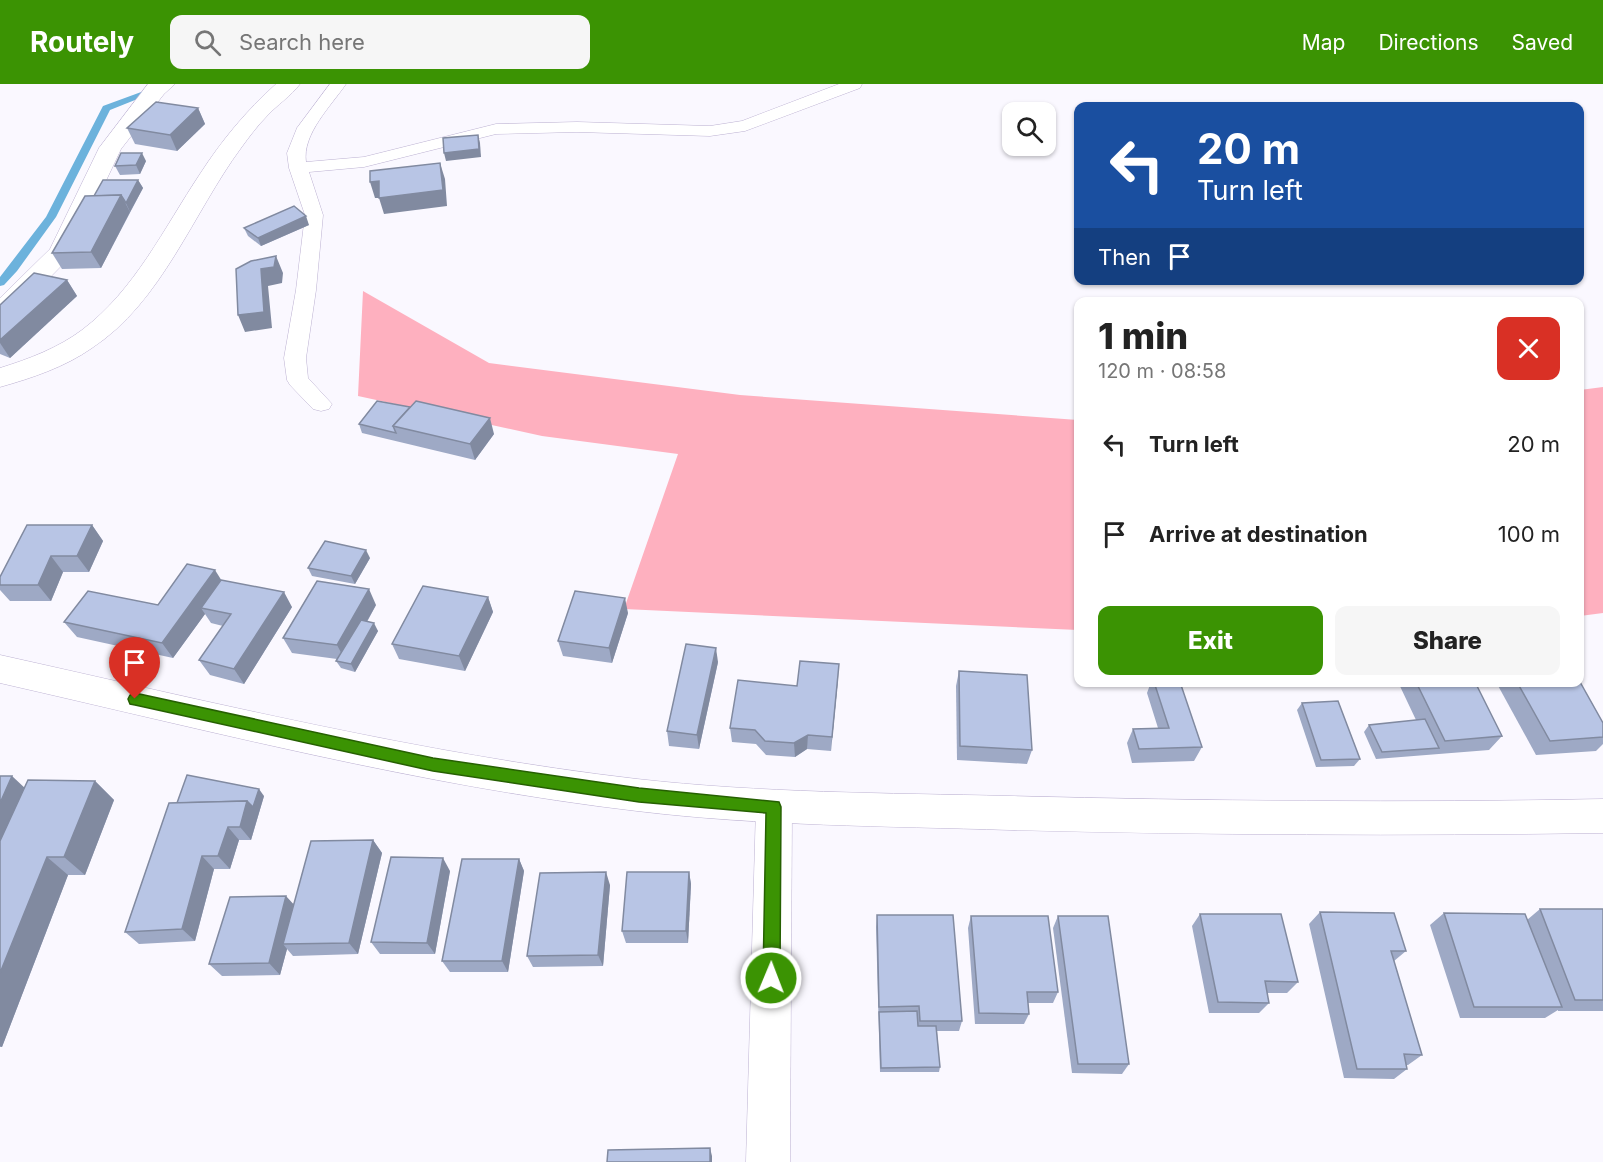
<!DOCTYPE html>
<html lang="en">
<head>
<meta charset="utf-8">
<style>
  :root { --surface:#fff; --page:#f6f6f6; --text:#222; --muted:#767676; --accent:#3b9303 }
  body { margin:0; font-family:Inter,sans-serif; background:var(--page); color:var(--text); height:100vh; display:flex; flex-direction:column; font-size:22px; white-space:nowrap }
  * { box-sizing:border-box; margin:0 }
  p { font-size:20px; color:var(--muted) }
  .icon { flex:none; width:33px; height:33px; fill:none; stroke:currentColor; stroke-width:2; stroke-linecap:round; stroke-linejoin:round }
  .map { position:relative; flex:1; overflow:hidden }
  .panel { position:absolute; left:1074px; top:213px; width:510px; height:390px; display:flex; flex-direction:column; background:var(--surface); border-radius:12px; box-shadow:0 2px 4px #0004 }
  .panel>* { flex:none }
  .guide { position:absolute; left:1074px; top:18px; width:510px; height:183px; border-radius:12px; box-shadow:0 2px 4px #0004; background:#1a4fa0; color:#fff; overflow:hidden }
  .controls { position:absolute; left:1002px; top:18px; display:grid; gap:12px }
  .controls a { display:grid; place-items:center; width:54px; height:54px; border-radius:12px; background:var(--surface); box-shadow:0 2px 4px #0004; font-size:30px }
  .pin { position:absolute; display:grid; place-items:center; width:51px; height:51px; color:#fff; margin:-62px -26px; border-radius:50% 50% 50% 0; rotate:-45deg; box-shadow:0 0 6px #0007 }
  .pin .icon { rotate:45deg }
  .me { position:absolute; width:66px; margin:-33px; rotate:1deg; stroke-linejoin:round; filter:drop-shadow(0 0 4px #0008) }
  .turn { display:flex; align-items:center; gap:21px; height:126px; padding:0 24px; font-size:27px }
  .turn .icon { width:78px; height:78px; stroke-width:2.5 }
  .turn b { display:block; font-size:42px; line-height:51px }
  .then { display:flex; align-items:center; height:57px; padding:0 24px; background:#0003; gap:12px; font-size:22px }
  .round { display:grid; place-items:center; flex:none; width:63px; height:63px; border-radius:12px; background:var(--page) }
  .overview { display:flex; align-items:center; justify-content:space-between; height:102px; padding:0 24px }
  h1 { font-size:36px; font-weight:800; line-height:45px }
  .action { display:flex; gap:12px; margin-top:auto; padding:12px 24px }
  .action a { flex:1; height:69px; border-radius:12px; background:var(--accent); color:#fff; font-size:24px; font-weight:800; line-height:69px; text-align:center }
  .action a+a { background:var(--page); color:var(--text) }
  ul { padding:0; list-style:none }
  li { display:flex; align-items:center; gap:18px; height:90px; padding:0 24px }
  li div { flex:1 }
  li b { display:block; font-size:22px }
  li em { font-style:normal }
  header { display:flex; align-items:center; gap:36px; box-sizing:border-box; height:84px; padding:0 30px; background:var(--accent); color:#fff }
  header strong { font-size:28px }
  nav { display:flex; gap:33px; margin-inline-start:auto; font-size:21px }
  .search { width:420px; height:54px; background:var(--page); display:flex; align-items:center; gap:15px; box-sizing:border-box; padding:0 21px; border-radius:12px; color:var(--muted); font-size:22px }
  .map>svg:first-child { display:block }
  .forest { fill:#feb0bf }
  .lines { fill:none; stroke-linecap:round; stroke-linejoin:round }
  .stream { fill:#6cb2dc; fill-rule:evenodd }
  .service-casing { stroke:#bcb1d2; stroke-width:1 }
  .minor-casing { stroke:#bcb1d2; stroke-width:1 }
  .secondary-casing { stroke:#bcb1d2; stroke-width:1 }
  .service { fill:#fff; fill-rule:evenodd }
  .minor { fill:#fff; fill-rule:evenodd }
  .secondary { fill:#fff; fill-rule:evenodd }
  .wall { fill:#9ea9c5 }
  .shaded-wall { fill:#818aa0 }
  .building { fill:#b8c5e5; stroke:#818aa0; stroke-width:1.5 }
  .route { fill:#3b9303; stroke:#266002; stroke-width:1.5 }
</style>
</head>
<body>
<header>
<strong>Routely</strong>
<div class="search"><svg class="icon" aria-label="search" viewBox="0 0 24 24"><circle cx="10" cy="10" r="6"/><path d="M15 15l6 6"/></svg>Search here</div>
<nav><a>Map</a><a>Directions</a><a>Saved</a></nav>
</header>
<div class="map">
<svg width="1603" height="1078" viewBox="0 0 1603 1078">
  <rect width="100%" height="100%" fill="#faf8ff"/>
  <g class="forest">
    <path d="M363,207l126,72 251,32 338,25v210l-454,-21 54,-155 -136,-18 -184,-40z"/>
    <path d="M1603,303v226l-23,3v-226z"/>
  </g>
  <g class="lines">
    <path class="stream" d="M163,0h12l-65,26 -54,107 -39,54 -13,14 -4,1v-9l46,-60 57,-111z"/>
    <g class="service-casing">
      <path id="service" d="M330,0h16c-15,22 -44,50 -40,78l58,-5 132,-33 81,-2 133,4 32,-5 97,-37h23l-2,4 -115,43 -35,5 -133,-4 -81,2 -132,33 -55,5 14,43 -7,75 -10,68 2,20 24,26 -3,5 -8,2 -8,-2 -23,-24 -3,-5 -3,-22 12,-68 9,-75 -16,-47 -2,-15 10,-25z"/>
    </g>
    <g class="minor-casing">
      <g id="minor">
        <path d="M148,0h27l-11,10 -43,55 -51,108 -61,62 -9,2v-23l50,-49 49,-101z"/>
        <path d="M276,0h24c-9,12 -23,21 -33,32 -9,9 -18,21 -26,32 -48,65 -79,154 -149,200 -27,19 -60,30 -92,39v-19c29,-9 58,-20 82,-38 53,-40 82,-102 118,-156 22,-34 46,-63 76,-90z"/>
        <path d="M774,706l13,5 5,12 -2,355h-44l10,-355 5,-12z"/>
      </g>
    </g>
    <g class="secondary-casing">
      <path id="secondary" d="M0,571c211,47 422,99 637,124 124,14 249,14 373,17 198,5 395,7 593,3v34c-198,3 -395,2 -593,-3 -124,-4 -249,-4 -373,-19 -215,-25 -426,-80 -637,-128z"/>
    </g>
    <use href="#service" class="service"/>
    <use href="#minor" class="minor"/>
    <use href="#secondary" class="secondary"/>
  </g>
  <g class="wall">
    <path d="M198,24l7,16 -28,27 -42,-7 -8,-16z"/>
    <path d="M146,77l-6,13 -20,1 -5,-9z"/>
    <path d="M138,96l5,8 -42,80 -39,1 -10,-16 42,-57z"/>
    <path d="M309,141l-48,21 -13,-10 -4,-8z"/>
    <path d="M67,196l10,16 -67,62 -10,-4v-49z"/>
    <path d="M377,317l117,33 -19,26 -113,-27 -3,-9z"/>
    <path d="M92,441l11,16 -14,31h-26l-12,29h-41l-10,-11v-13z"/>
    <path d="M370,474l-15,26 -43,-8 -4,-8z"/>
    <path d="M221,497l71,26 -48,77 -34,-9 -11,-15 24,-34 -12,-3 -6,-9 -32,44 -96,-21 -13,-15 94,-17z"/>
    <path d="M488,513l5,15 -28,59 -66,-12 -7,-15z"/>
    <path d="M376,521l-9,17 11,9 -23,41 -14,-4 -5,-7 1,-2 -45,-6 -9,-15z"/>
    <path d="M628,529l-16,50 -49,-7 -5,-15z"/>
    <path d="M718,578l-19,87 -30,-3 -2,-15z"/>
    <path d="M959,587l73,79 -5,14 -70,-4 -1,-74z"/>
    <path d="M838,595l-7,72 -24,-2 -12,8 -29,-2 -10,-11 -24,-2 -2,-14 67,-42z"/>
    <path d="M1151,598h29l22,65 -8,14 -62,2 -5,-20 6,-14 25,-1 -11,-35z"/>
    <path d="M1398,598h77l27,54 -13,14 -113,9 -12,-27 5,-7 47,-5z"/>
    <path d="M1496,598h84l23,41v21l-7,7 -60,4z"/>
    <path d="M1302,619l58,56 -6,7 -38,1 -19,-57z"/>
    <path d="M0,692l25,12 70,-7 19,19 -29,75h-17l-66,172h-2z"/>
    <path d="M264,712l-13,44h-12l-9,29h-16l-19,72 -56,3 -14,-12 44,-129z"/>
    <path d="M373,756l9,13 -24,101 -65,2 -6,-7 -7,26 -58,1 -13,-12 84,-60z"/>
    <path d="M519,775l5,12 -16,101h-58l-8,-11z"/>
    <path d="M450,787l-15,83h-55l-9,-12z"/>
    <path d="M689,788l2,12 -3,59h-62l-4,-12z"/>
    <path d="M610,801l-7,81 -70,1 -6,-11z"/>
    <path d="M1540,825h63v102h-45v-1l-13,8h-85l-30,-93 14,-12 83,7z"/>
    <path d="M1320,828l86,39 -12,10 28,94 -14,10h-2l1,4 -13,10 -50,-1 -35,-154z"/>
    <path d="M1200,830l98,68 -11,11h-20l2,10 -10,10h-50l-17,-87z"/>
    <path d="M877,831l85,106 -3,10h-22l3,36 -1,5h-59l-4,-145z"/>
    <path d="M971,832l87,76 -5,11h-25l1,11 -5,10h-49l-7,-96z"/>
    <path d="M1058,832l71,148 -7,10 -50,-1 -19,-145z"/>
  </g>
  <g class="shaded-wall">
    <path d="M198,24l7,16 -28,27 -7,-16z"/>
    <path d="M478,51l2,8 1,14 -35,4 -2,-8z"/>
    <path d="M142,69l4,8 -6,13 -4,-9z"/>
    <path d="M440,79l5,16 2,27 -63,8 -5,-16h-4l-5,-16z"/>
    <path d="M138,96l5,8 -13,24 -4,-9z"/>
    <path d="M121,111l9,17 -29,56 -10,-16z"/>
    <path d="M306,132l3,9 -48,21 -3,-8z"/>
    <path d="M276,172l7,17 -1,10 -14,3 4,42 -27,4 -7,-17 23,-46z"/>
    <path d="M67,196l10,16 -67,62 -10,-15v-3z"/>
    <path d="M490,334l4,16 -19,26 -5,-16z"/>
    <path d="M92,441l11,16 -14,31 -12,-16z"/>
    <path d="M366,466l4,8 -15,26 -4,-8z"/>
    <path d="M51,472l12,16 -12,29 -13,-16z"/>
    <path d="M215,486l10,16 -24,22 4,6 -32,44 -11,-15z"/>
    <path d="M369,505l7,16 -31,55 -8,-15z"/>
    <path d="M284,508l8,15 -48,77 -10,-15z"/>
    <path d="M488,513l5,15 -28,59 -6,-15z"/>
    <path d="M625,514l3,15 -16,50 -3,-15z"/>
    <path d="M374,539l4,8 -23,41 -4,-8z"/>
    <path d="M716,564l2,14 -19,87 -2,-14z"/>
    <path d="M839,580l-1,15 -7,72 1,-14z"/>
    <path d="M808,651l-1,14 -12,8 -1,-14z"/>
    <path d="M12,692l15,14 -27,62v-49z"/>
    <path d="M95,697l19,19 -29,75 -21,-18z"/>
    <path d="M259,705l5,7 -13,44 -11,-13 7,-26z"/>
    <path d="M228,743l11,13 -9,29 -12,-13z"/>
    <path d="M373,756l9,13 -24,101 -9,-11z"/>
    <path d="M202,772l12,13 -19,72 -13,-12z"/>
    <path d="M47,773l21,18 -66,172 -2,-1v-73z"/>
    <path d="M443,774l7,13 -15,83 -8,-11z"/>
    <path d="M519,775l5,12 -16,101 -6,-11z"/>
    <path d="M606,788l4,13 -7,81 -5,-11z"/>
    <path d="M689,788l2,12 -3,59 -2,-12z"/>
    <path d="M286,812l11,12 -14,36 4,5 -7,26 -11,-12z"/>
    <path d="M710,1064l2,8v6h-2z"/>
  </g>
  <g class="building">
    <path d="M156,18l42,6 -28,27 -43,-7z"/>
    <path d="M478,51l1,14 -35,4 -1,-15z"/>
    <path d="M121,69h21l-6,12 -21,1z"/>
    <path d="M440,79l3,27 -64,8v-17l-9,1v-11z"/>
    <path d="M103,96h35l-12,23 -5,-8 -27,1z"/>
    <path d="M121,111l-30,57 -39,1 33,-57z"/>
    <path d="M294,122l12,10 -48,22 -14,-10z"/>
    <path d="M276,172l-2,11 -13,2 3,43 -26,3 -2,-46 15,-8z"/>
    <path d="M34,189l33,7 -67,60v-35z"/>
    <path d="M377,317l33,6 -17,19 3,7 -37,-9z"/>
    <path d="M416,317l74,17 -20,26 -77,-18z"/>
    <path d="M27,441h65l-15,31h-26l-13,29h-38v-8z"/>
    <path d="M325,457l41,9 -15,26 -43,-8z"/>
    <path d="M187,480l28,6 -53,73 -98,-21 24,-31 70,14z"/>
    <path d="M221,496l63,12 -50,77 -35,-9 32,-46 -30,-6z"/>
    <path d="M317,497l52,8 -32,56 -54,-7z"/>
    <path d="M423,502l65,11 -29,59 -67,-12z"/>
    <path d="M575,507l50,7 -16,50 -51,-7z"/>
    <path d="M361,536l13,3 -23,41 -15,-3z"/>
    <path d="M686,560l30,4 -19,87 -30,-4z"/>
    <path d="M800,577l39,3 -7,73 -24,-2 -14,8 -29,-2 -10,-11 -25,-2 8,-48 59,6z"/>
    <path d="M959,587l68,4 5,75 -72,-4z"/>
    <path d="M1154,598h26l22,65 -63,2 -6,-20 36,-1z"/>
    <path d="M1416,598h59l27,54 -57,5z"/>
    <path d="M1517,598h63l23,41v14l-53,4z"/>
    <path d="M1338,617l22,58 -39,1 -19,-57z"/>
    <path d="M1425,635l14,29 -57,4 -13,-27z"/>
    <path d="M187,691l72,14 -6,18 -6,-6 -70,2z"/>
    <path d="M0,692h12l-12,27z"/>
    <path d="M28,696l67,1 -31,76h-17l-47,116v-132z"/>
    <path d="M247,717l-7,26h-12l-10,29h-16l-20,73 -57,3 44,-129z"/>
    <path d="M373,756l-24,103 -66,1 28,-103z"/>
    <path d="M391,773l52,1 -16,85 -56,-1z"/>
    <path d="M462,775h57l-17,102h-60z"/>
    <path d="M606,788l-8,83 -71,1 13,-83z"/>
    <path d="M627,788h62l-3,59h-64z"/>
    <path d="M286,812l-17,67 -60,1 21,-67z"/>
    <path d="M1540,825h63v91h-28z"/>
    <path d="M1320,828l74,1 12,38h-15l31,104 -18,-1 3,15h-50z"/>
    <path d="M1444,829l81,1 37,93h-88z"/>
    <path d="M1200,830h81l17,68 -33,-1 4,22 -51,-1z"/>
    <path d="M877,831h76l9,106h-42l-1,-15 -40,1z"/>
    <path d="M971,832h77l10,76h-31l2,22 -50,-1z"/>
    <path d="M1058,832h50l21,148h-51z"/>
    <path d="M917,927l1,15h18l4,41 -59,1 -2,-56z"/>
    <path d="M710,1064v14h-103l1,-12z"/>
  </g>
  <path class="route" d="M135,609l298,65 206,30 140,14 2,5 -1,171 -3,6 -6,3 -6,-3 -2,-6 3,-165 -127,-11 -206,-31 -298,-66 -5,-1 -2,-5 2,-4z"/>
</svg>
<div class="controls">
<a><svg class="icon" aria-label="search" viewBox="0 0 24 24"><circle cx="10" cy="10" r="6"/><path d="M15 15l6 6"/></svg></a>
</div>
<div class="pin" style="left:135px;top:615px;background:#d93025"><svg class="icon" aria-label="arrive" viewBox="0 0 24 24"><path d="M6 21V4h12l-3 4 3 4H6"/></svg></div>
<svg class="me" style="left:771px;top:894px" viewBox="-20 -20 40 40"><circle r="17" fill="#3b9303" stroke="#fff" stroke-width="3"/><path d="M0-11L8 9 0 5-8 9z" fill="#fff"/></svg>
<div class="guide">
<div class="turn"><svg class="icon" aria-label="left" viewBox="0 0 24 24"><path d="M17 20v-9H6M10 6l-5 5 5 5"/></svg><div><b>20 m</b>Turn left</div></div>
<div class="then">Then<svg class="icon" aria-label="arrive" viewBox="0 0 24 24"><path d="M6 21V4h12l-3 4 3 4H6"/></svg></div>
</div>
<section class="panel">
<div class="overview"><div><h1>1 min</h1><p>120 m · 08:58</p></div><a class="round" style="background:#d93025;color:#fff"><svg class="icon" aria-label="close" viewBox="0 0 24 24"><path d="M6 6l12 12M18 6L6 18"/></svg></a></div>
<ul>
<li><svg class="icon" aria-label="left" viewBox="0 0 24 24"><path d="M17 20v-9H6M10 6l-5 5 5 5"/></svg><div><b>Turn left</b></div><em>20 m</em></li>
<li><svg class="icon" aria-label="arrive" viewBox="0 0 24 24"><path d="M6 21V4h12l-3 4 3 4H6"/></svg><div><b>Arrive at destination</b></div><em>100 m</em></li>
</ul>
<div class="action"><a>Exit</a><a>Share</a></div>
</section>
</div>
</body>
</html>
